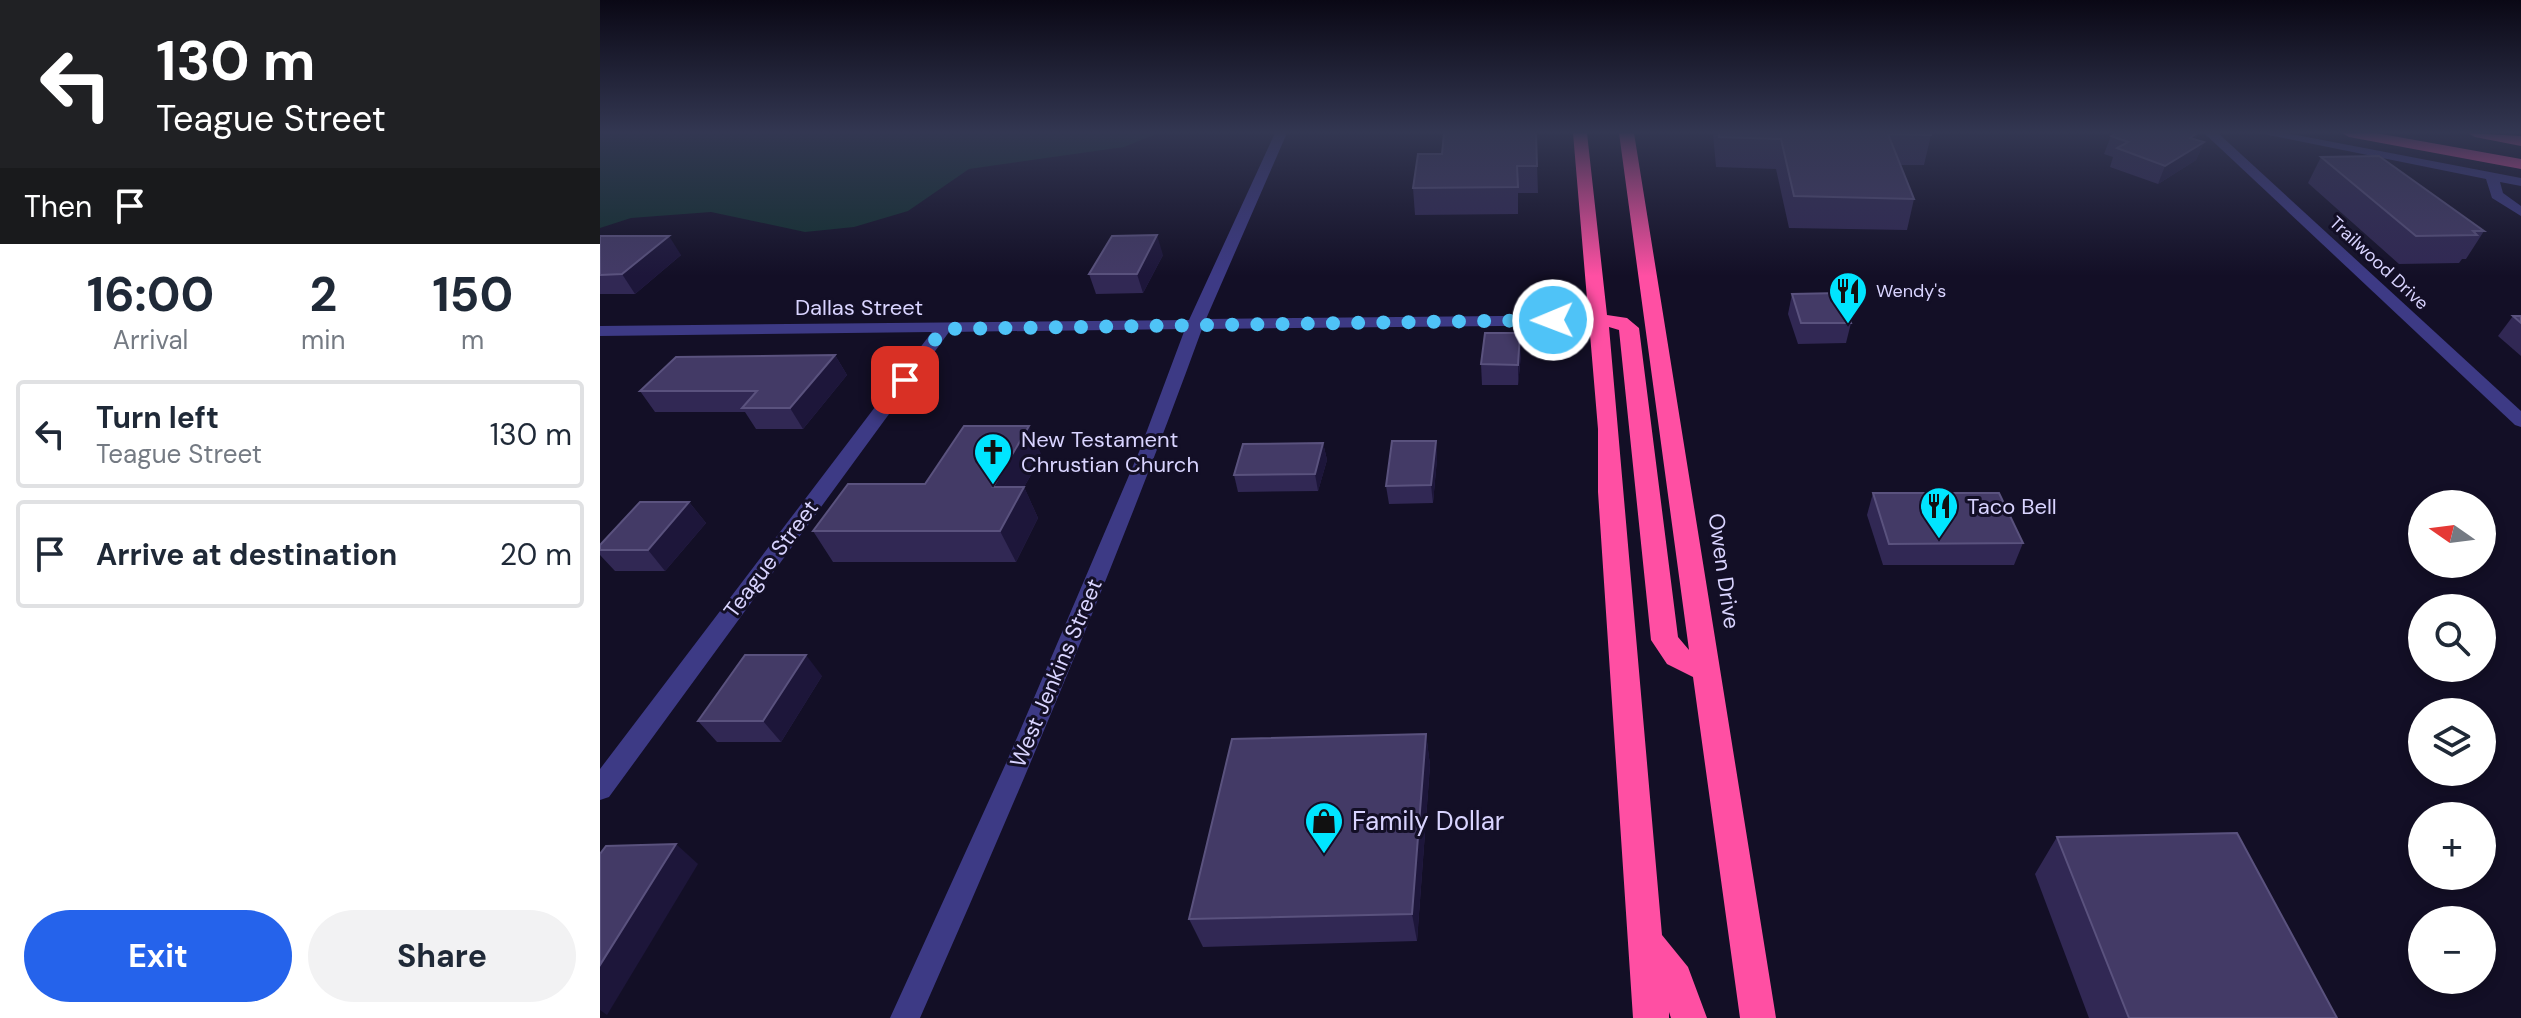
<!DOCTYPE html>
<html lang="en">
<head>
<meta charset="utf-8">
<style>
  :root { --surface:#fff; --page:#f2f2f3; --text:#1f2937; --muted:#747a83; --line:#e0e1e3; --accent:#2563eb }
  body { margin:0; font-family:"DM Sans",sans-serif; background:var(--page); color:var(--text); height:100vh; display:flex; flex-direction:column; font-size:30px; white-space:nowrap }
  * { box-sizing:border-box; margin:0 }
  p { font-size:26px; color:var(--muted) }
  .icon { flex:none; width:44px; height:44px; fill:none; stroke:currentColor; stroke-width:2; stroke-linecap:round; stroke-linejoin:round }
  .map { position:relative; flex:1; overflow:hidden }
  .sheet { display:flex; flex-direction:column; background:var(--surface); width:600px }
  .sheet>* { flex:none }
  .hud { background:#202124; color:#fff; overflow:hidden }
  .needle { width:52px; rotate:284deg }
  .fabs { position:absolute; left:1808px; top:490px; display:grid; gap:16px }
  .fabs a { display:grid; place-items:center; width:88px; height:88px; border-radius:50%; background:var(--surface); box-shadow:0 4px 12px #0003; font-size:40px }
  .pin { position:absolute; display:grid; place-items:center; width:68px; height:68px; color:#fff; margin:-34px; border-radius:16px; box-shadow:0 4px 12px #0006 }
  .me { position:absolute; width:88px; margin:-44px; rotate:269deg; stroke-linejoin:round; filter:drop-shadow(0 0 6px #0008) }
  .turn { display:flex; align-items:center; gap:28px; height:168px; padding:0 24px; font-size:36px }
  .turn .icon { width:104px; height:104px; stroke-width:2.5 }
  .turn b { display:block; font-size:56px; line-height:68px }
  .then { display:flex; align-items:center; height:76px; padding:0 24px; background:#0003; gap:16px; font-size:30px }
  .eta { display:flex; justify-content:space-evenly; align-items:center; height:136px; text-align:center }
  .eta b { font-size:48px; font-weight:700; line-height:56px }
  .cta { display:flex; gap:16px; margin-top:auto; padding:16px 24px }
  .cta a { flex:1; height:92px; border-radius:48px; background:var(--accent); color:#fff; font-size:32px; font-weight:700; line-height:92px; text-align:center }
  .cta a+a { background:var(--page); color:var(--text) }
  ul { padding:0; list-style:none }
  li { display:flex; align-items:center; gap:24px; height:108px; margin:0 16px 12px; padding:0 8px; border:4px solid var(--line); border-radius:8px }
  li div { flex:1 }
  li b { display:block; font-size:30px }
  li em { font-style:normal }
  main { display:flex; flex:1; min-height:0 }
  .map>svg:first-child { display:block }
  .green { fill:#12302f }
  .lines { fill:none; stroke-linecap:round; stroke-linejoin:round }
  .minor { fill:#3d3a85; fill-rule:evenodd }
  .highway { fill:#ff4fa3; fill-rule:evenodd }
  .wall { fill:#312854 }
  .shaded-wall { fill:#1d163a }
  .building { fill:#433a66; stroke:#5a527e; stroke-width:2 }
  .route { stroke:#4fc3f7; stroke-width:14; stroke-dasharray:0 25.2 }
  .labels { text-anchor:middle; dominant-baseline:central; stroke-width:6; stroke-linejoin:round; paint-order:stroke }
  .far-street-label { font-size:18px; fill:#d9d4ff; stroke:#130f26 }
  .far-poi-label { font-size:18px; fill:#d9d4ff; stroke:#130f26; text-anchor:start }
  .street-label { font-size:22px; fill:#d9d4ff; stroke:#130f26 }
  .poi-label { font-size:22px; fill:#d9d4ff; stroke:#130f26; text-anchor:start }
  .near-poi-label { font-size:26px; fill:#d9d4ff; stroke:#130f26; text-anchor:start }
</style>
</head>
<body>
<main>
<section class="sheet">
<div class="hud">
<div class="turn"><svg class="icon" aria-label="left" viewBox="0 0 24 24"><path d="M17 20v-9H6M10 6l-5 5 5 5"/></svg><div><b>130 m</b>Teague Street</div></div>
<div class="then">Then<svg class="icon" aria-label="arrive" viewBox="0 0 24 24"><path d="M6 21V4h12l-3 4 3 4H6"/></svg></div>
</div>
<div class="eta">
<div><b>16:00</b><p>Arrival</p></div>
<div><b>2</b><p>min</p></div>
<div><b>150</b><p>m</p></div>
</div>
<ul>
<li><svg class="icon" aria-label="left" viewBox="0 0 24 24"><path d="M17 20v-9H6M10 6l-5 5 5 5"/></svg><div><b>Turn left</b><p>Teague Street</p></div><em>130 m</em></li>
<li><svg class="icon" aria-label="arrive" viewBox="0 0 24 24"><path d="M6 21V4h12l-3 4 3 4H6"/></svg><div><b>Arrive at destination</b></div><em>20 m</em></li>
</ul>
<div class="cta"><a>Exit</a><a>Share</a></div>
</section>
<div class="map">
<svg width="1921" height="1018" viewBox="0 0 1921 1018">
  <rect width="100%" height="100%" fill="#130f26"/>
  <path class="green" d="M0,133h559l-35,14 -155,22 -61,42 -54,16 -49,5 -94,-20 -80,6 -31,10z"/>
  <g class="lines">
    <g class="minor">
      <path d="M675,133h12l-81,186 392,-4 8,5 -8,5 -396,4c-85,234 -182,462 -282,689h-30l117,-257 132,-309 46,-123 -236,3 -340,465 -9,3v-31l332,-437 -332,4v-10l589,-6z"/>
      <path d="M1604,133h14l303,278v16l-6,-2z"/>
      <path d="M1659,133h27l235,45v8l-21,-4 3,11 18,13v10l-29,-18 -6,-19z"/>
    </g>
    <g class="highway">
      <path d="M973,133h14l20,182 20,3 12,10 39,309 11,13 -70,-517h15l142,885h-36l-47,-341 -26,-13 -16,-24 -32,-310 -10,-3 53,608 26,32 19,51h-36l-2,-6v6h-36l-35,-526v-63z"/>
      <path d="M1742,133h34l145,26v10l-172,-32z"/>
      <path d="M1868,133l53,3v10l-46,-9z"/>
    </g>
  </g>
  <g class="wall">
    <path d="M936,133l2,60h-20v21l-103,1 -2,-27 29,-34z"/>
    <path d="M1113,133h218v2l-7,30h-24l14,34 -7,31 -118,-2 -13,-59 -60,-2z"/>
    <path d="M1598,133l-3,7 9,2 -8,18 -38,24 -48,-17 3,-10 -9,-3 7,-18z"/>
    <path d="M1721,157l163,74 -18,28h-4l-3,4 -60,1 -91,-81z"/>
    <path d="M0,236l81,19 -46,39h-35z"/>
    <path d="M563,255l-20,38 -47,1 -7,-20z"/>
    <path d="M1192,294l59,29 -5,20 -48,1 -10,-30z"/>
    <path d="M1913,316h8v40l-23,-20z"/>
    <path d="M921,354l-3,31h-36l-1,-21z"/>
    <path d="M235,355l12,20 -44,54h-47l-11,-17h-90l-15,-21z"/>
    <path d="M836,441l1,18 -4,44 -44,1 -3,-18z"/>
    <path d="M723,443l4,17 -9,31 -80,1 -4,-17z"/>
    <path d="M442,456l-18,31 14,31 -22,44h-183l-20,-31z"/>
    <path d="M1273,493l150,50 -9,22h-131l-16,-50z"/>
    <path d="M89,502l17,21 -41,48h-50l-15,-16v-10z"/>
    <path d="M222,676l-41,66h-64l-19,-21z"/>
    <path d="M826,734l4,31 -13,176 -214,6 -14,-28z"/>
    <path d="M1457,837l280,181h-248l-54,-144z"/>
  </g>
  <g class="shaded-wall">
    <path d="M1598,133l-7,17 13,-8 -8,18 -38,24 7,-18 25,-28z"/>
    <path d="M557,235l6,20 -20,38 -6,-19z"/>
    <path d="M69,236l12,19 -46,39 -13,-20z"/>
    <path d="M920,333l1,21 -3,31v-20z"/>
    <path d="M235,355l12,20 -44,54 -13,-21z"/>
    <path d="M429,426l13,30 -18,31 14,31 -22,44 -16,-31 -7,-44z"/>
    <path d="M836,441l1,18 -4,44 -2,-18z"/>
    <path d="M723,443l4,17 -9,31 -3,-17z"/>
    <path d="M89,502l17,21 -41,48 -17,-21z"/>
    <path d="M206,655l16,21 -41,66 -18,-21z"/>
    <path d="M826,734l4,31 -13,176 -5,-27z"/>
    <path d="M76,844l22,20 -91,151 -7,-5v-45z"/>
  </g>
  <g class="building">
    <path d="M844,133h92l1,33h-20l1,21 -105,1 5,-34h24z"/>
    <path d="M1119,133h212v2l-43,-1 26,65 -120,-3 -13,-57 -62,-2z"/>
    <path d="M1516,133h81l-7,5 14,4 -39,24 -48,-18 11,-6 -17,-6z"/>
    <path d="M1779,156l105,75h-11l4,4 -61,1 -95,-79z"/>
    <path d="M557,235l-20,39h-48l23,-38z"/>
    <path d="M0,236h69l-47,38 -22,1z"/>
    <path d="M1240,293l11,30h-50l-9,-29z"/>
    <path d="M1913,316h8v7z"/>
    <path d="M885,333h35l-2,32 -37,-1z"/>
    <path d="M235,355l-45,53h-48l15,-17h-117l36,-34z"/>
    <path d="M364,426h65l-36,61h31l-24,44h-187l35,-47h77z"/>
    <path d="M792,441h44l-5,44 -45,1z"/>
    <path d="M723,443l-8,31 -81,1 9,-31z"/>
    <path d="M1273,493h126l24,50 -134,1z"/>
    <path d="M40,502h49l-41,48h-48v-5z"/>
    <path d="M145,655h61l-43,66h-65z"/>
    <path d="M826,734l-14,180 -223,5 43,-180z"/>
    <path d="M1637,833l100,185h-208l-72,-181z"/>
    <path d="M76,844l-76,121v-111l6,-8z"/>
  </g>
  <linearGradient id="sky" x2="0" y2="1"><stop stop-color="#0a0815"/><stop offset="0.48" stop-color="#333752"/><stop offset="1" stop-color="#333752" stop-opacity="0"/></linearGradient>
  <rect width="1921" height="276" fill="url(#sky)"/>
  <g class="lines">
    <path class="route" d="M305,380l38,-51 610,-9"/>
  </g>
  <defs>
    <g id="restaurant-pin" transform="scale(2)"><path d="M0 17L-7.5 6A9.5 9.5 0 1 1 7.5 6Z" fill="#00e5ff" stroke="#130f26"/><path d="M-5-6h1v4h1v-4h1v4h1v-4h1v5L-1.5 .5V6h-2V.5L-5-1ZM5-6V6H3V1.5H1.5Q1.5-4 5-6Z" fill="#111"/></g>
    <g id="church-pin" transform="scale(2)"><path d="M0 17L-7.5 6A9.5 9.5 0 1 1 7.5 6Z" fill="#00e5ff" stroke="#130f26"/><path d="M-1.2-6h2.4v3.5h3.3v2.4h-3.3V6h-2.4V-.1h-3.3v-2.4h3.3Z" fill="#111"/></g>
    <g id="shop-pin" transform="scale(2)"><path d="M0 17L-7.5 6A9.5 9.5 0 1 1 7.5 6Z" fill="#00e5ff" stroke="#130f26"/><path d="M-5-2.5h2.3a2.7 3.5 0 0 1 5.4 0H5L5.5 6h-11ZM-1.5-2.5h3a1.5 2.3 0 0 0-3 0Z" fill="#111"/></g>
  </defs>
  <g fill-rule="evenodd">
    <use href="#restaurant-pin" x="1248" y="291"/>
    <use href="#church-pin" x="393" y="452"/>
    <use href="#restaurant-pin" x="1339" y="506"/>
    <use href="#shop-pin" x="724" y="821"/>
  </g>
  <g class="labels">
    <g class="far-street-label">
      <text transform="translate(1779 263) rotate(43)">Trailwood Drive</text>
    </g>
    <g class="far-poi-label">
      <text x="1276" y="291">Wendy's</text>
    </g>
    <g class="street-label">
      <text x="259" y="307">Dallas Street</text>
      <text transform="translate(171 559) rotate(-53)">Teague Street</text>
      <text transform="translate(1124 571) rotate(82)">Owen Drive</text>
      <text transform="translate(456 673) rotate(-67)">West Jenkins Street</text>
    </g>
    <g class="poi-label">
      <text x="421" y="439">New Testament<tspan x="421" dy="25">Chrustian Church</tspan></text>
      <text x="1367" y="506">Taco Bell</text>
    </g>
    <g class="near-poi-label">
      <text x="752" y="821">Family Dollar</text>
    </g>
  </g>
</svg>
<div class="fabs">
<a><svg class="needle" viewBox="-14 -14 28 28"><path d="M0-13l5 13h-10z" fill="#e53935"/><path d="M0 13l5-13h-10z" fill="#747a83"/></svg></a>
<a><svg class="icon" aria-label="search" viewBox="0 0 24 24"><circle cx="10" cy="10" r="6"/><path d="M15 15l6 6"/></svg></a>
<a><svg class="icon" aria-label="layers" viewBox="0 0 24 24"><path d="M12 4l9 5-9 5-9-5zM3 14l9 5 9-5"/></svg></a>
<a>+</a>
<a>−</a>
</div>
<div class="pin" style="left:305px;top:380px;background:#d93025"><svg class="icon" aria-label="arrive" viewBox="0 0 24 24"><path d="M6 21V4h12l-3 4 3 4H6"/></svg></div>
<svg class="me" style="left:953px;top:320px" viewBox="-20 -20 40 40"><circle r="17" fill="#4fc3f7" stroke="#fff" stroke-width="3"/><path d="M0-11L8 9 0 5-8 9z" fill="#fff"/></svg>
</div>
</main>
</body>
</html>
